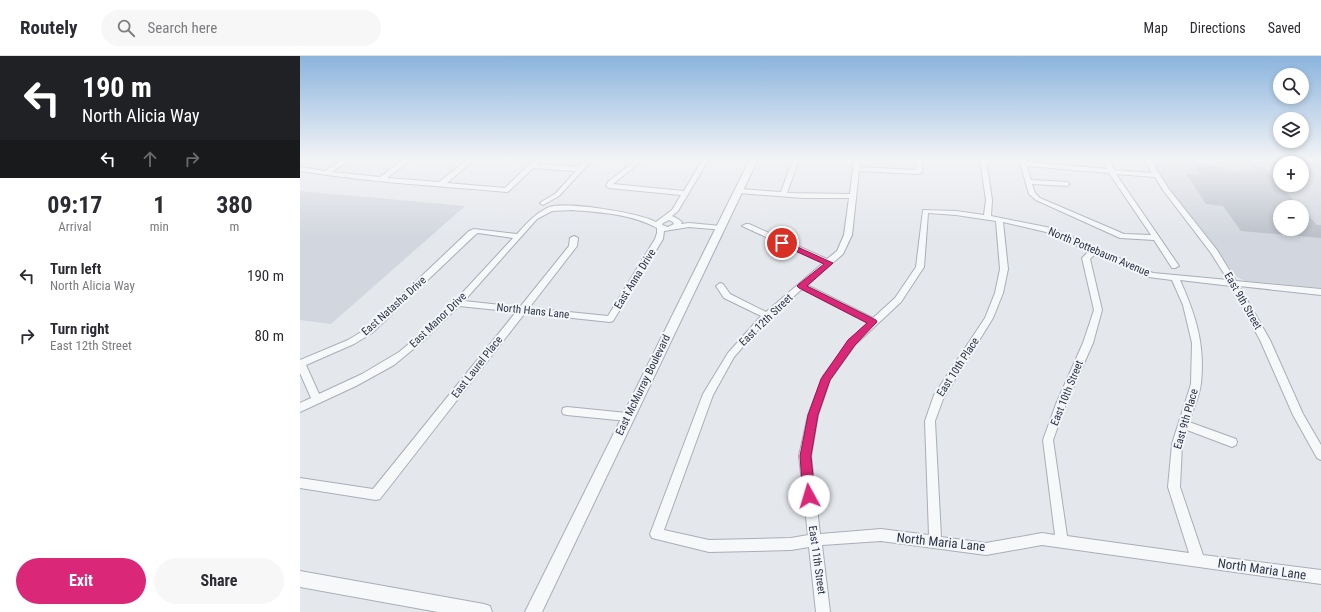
<!DOCTYPE html>
<html lang="en">
<head>
<meta charset="utf-8">
<style>
  :root { --surface:#fff; --page:#f7f7f7; --text:#2b2b33; --muted:#7c7c81; --line:#e1e1e2; --accent:#db2777 }
  body { margin:0; font-family:"Roboto Condensed",sans-serif; background:var(--page); color:var(--text); height:100vh; display:flex; flex-direction:column; font-size:15px; white-space:nowrap }
  * { box-sizing:border-box; margin:0 }
  p { font-size:13px; color:var(--muted) }
  .icon { flex:none; width:22px; height:22px; fill:none; stroke:currentColor; stroke-width:2; stroke-linecap:round; stroke-linejoin:round }
  .map { position:relative; flex:1; overflow:hidden }
  .panel { display:flex; flex-direction:column; background:var(--surface); width:300px }
  .panel>* { flex:none }
  .guide { background:#202124; color:#fff; overflow:hidden }
  .tools { position:absolute; left:973px; top:12px; display:grid; gap:8px }
  .tools a { display:grid; place-items:center; width:36px; height:36px; border-radius:50%; background:var(--surface); box-shadow:0 2px 6px #0003; font-size:20px }
  .pin { position:absolute; display:grid; place-items:center; width:34px; height:34px; color:#fff; margin:-17px; border:2px solid #fff; border-radius:50%; box-shadow:0 1px 4px #0007 }
  .me { position:absolute; width:44px; margin:-22px; rotate:354deg; stroke-linejoin:round; filter:drop-shadow(0 0 3px #0008) }
  .turn { display:flex; align-items:center; gap:14px; height:84px; padding:0 16px; font-size:18px }
  .turn .icon { width:52px; height:52px; stroke-width:2.5 }
  .turn b { display:block; font-size:28px; line-height:34px }
  .lanes { display:flex; align-items:center; height:38px; padding:0 16px; background:#0003; justify-content:center; gap:20px; direction:ltr }
  .lanes .off { opacity:.35 }
  .eta { display:flex; justify-content:space-evenly; align-items:center; height:68px; text-align:center }
  .eta b { font-size:24px; font-weight:700; line-height:28px }
  .cta { display:flex; gap:8px; margin-top:auto; padding:8px 16px }
  .cta a { flex:1; height:46px; border-radius:24px; background:var(--accent); color:#fff; font-size:16px; font-weight:700; line-height:46px; text-align:center }
  .cta a+a { background:var(--page); color:var(--text) }
  ul { padding:0; list-style:none }
  li { display:flex; align-items:center; gap:12px; height:60px; padding:0 16px }
  li div { flex:1 }
  li b { display:block; font-size:15px }
  li em { font-style:normal }
  header { display:flex; align-items:center; gap:24px; box-sizing:border-box; height:56px; padding:0 20px; background:var(--surface); border-bottom:1px solid var(--line) }
  header strong { font-size:19px }
  nav { display:flex; gap:22px; margin-inline-start:auto; font-size:14px }
  .search { width:280px; height:36px; background:var(--page); display:flex; align-items:center; gap:10px; box-sizing:border-box; padding:0 14px; border-radius:22px; color:var(--muted); font-size:15px }
  main { display:flex; flex:1; min-height:0 }
  .map>svg:first-child { display:block }
  .built { fill:#d2d6de; fill-rule:evenodd }
  .building { fill:#bbc0ca }
  .lines { fill:none; stroke-linecap:round; stroke-linejoin:round }
  .minor-casing { stroke:#a9aeb7; stroke-width:2 }
  .tertiary-casing { stroke:#a9aeb7; stroke-width:2 }
  .minor { fill:#f7f8fa; fill-rule:evenodd }
  .tertiary { fill:#f7f8fa; fill-rule:evenodd }
  .route { fill:#db2777; stroke:#8e194d }
  .labels { text-anchor:middle; dominant-baseline:central; stroke-width:4; stroke-linejoin:round; paint-order:stroke }
  .street-label { font-size:11px; fill:#2b3445; stroke:#f4f6f9 }
  .near-street-label { font-size:13px; fill:#2b3445; stroke:#f4f6f9 }
</style>
</head>
<body>
<header>
<strong>Routely</strong>
<div class="search"><svg class="icon" aria-label="search" viewBox="0 0 24 24"><circle cx="10" cy="10" r="6"/><path d="M15 15l6 6"/></svg>Search here</div>
<nav><a>Map</a><a>Directions</a><a>Saved</a></nav>
</header>
<main>
<section class="panel">
<div class="guide">
<div class="turn"><svg class="icon" aria-label="left" viewBox="0 0 24 24"><path d="M17 20v-9H6M10 6l-5 5 5 5"/></svg><div><b>190 m</b>North Alicia Way</div></div>
<div class="lanes"><svg class="icon" aria-label="left" viewBox="0 0 24 24"><path d="M17 20v-9H6M10 6l-5 5 5 5"/></svg><svg class="icon off" aria-label="ahead" viewBox="0 0 24 24"><path d="M12 20V5M6 11l6-6 6 6"/></svg><svg class="icon off" aria-label="right" viewBox="0 0 24 24"><path d="M7 20v-9h11M14 6l5 5-5 5"/></svg></div>
</div>
<div class="eta">
<div><b>09:17</b><p>Arrival</p></div>
<div><b>1</b><p>min</p></div>
<div><b>380</b><p>m</p></div>
</div>
<ul>
<li><svg class="icon" aria-label="left" viewBox="0 0 24 24"><path d="M17 20v-9H6M10 6l-5 5 5 5"/></svg><div><b>Turn left</b><p>North Alicia Way</p></div><em>190 m</em></li>
<li><svg class="icon" aria-label="right" viewBox="0 0 24 24"><path d="M7 20v-9h11M14 6l5 5-5 5"/></svg><div><b>Turn right</b><p>East 12th Street</p></div><em>80 m</em></li>
</ul>
<div class="cta"><a>Exit</a><a>Share</a></div>
</section>
<div class="map">
<svg width="1021" height="556" viewBox="0 0 1021 556">
  <rect width="100%" height="100%" fill="#e4e7ec"/>
  <g class="built">
    <path d="M850,103l171,1v128l-76,-7 -10,-5 -26,-38 -40,-48zM980,107h22v22h-22zM980,151h22v22h-22z"/>
    <path d="M0,135l165,15 -134,118 -31,-4z"/>
  </g>
  <path class="building" d="M893,108l29,2 3,5 17,1 -2,-2 16,1 -5,-5 12,1 37,40h-20v22h22v-20l15,16h4v13l-80,-7 -18,-25 -17,-2 -20,-30 15,1z"/>
  <g class="lines">
    <g class="minor-casing">
      <g id="minor">
        <path d="M43,103h8l-19,13 48,5 24,-18h8l-25,19 52,4 29,-23h7l-28,24 58,5 30,-29h7l-5,5 42,3 7,-8h7l-34,37 -16,9 -3,-2 1,-1 14,-8 21,-23 -43,-3 -24,23 -2,1c-70,-6 -139,-10 -207,-21v-4l25,4z"/>
        <path d="M337,103h7l-31,25 71,7 19,-32h6l-31,52 -6,5 6,3 4,3 -1,2 8,-1 32,3h3v4l-35,-3 -25,4 -1,8 -50,82 -3,1 -85,-9 -145,186 -4,1 -76,-12v-10l73,11 143,-177 -57,-6 -36,35 -29,24 -38,21 -56,26v-9l11,-5 -11,-25v-13l48,-20 18,-11 103,-98 5,-2 43,5c9,-10 18,-20 30,-26 14,-8 94,5 109,14l16,-12 9,-15 -72,-7 -3,-2 2,-4zM272,154c28,2 60,4 85,18v5l-2,6 -47,77 -79,-8 48,-62 1,-8 -4,-2 -4,2 -1,8 -49,61 -56,-6 73,-82 15,-8zM369,164l4,2 1,2 -6,3 -6,-2 1,-2zM178,177l35,5 -61,66 -35,33 -18,15 -37,22 -43,20 -13,-29 48,-21 18,-11 103,-98z"/>
        <path d="M493,103h6l-12,34 63,1 4,-35h6l-1,8 57,3 1,-11h6l-1,13 -3,2 -60,-3 -7,64 -9,19 -36,31 66,33 22,-20 21,-31 7,-57 33,1 28,4 2,-15 -6,-41h6l6,41 -1,16 60,12 102,45 75,7 -17,-27 -48,-63 -8,-13 -39,-3 63,92 -4,2h-3l-18,-28 -34,-2 -84,-38 -7,-6 -10,-35h6l1,3 81,7 -3,-10h6l4,11 38,3 -8,-14h6l18,29 49,62 19,31 85,8v6l-82,-9 31,54 33,74 18,31v15l-4,-2 -24,-43 -33,-75 -29,-54 -51,-6c16,36 25,64 21,103 -1,12 -8,26 -12,39l47,17 1,3 -1,3 -4,2 -45,-17 -5,14 -2,43 23,68 118,15v14l-279,-39 -56,10 -105,-14 -59,4 8,67h-14l-7,-65 -18,3 -82,2 -57,-14 -2,-4 53,-140 25,-41 33,-37 -37,-18 -8,-12 4,-3 3,1 7,10 36,18 57,-49 -81,-37 4,-2h3l78,35 10,-8 7,-16 5,-37h-46l-64,-5 -3,-2 3,-2 42,3zM727,110l82,7 42,62 -27,-1 -84,-36 -5,-5 -3,-9 35,2 3,-2 -3,-2 -36,-2zM628,157l28,2 40,6 4,48 -5,24 -10,25 -51,77 -9,26 4,114 -48,-6 -61,5 -9,-78 7,-41 12,-35 25,-35 46,-43 23,-35zM703,166l43,10 43,19 -7,7 12,52 -11,33 -27,61 -13,36 12,95 -13,-2 -56,10 -45,-6 -6,-116 8,-22 50,-81 10,-25 5,-24zM795,198l53,23 24,3 11,25 9,38 -1,41 -19,60 -4,43 21,66 -122,-17 -14,-96 13,-36 27,-61 9,-33 -12,-51zM502,233l66,34 -19,18 -26,35 -15,39 -9,41 9,79 -17,3 -82,2 -45,-10 49,-135 21,-38 29,-33z"/>
        <path d="M267,351l60,6 4,1 1,3 -1,3 -4,1 -60,-6 -4,-1 -1,-3 1,-3z"/>
      </g>
    </g>
    <g class="tertiary-casing">
      <g id="tertiary">
        <path d="M450,103h8l-216,453h-17z"/>
        <path d="M0,515l184,33 6,2 2,6h-54l-138,-25z"/>
      </g>
    </g>
    <use href="#minor" class="minor"/>
    <use href="#tertiary" class="tertiary"/>
  </g>
  <linearGradient id="sky" x2="0" y2="1"><stop stop-color="#8bb4dd"/><stop offset="0.57" stop-color="#f3f4f6"/><stop offset="1" stop-color="#f3f4f6" stop-opacity="0"/></linearGradient>
  <rect width="1021" height="181" fill="url(#sky)"/>
  <path class="route" d="M482,184l51,23 -26,23 69,34 1,2 -22,23 -25,35 -12,35 -7,41 4,40 -2,3 -4,2 -4,-2 -2,-3 -3,-40 8,-41 13,-36 27,-39 19,-17 -68,-35 -2,-2 2,-2 25,-20 -44,-20v-3z"/>
  <g class="labels">
    <g class="street-label">
      <text transform="translate(799 196) rotate(23)">North Pottebaum Avenue</text>
      <text transform="translate(335 223) rotate(-58)">East Anna Drive</text>
      <text transform="translate(943 245) rotate(60)">East 9th Street</text>
      <text transform="translate(94 250) rotate(-42)">East Natasha Drive</text>
      <text transform="translate(233 255) rotate(6)">North Hans Lane</text>
      <text transform="translate(138 264) rotate(-44)">East Manor Drive</text>
      <text transform="translate(466 264) rotate(-44)">East 12th Street</text>
      <text transform="translate(177 311) rotate(-52)">East Laurel Place</text>
      <text transform="translate(658 311) rotate(-57)">East 10th Place</text>
      <text transform="translate(343 329) rotate(-64)">East McMurray Boulevard</text>
      <text transform="translate(767 337) rotate(-68)">East 10th Street</text>
      <text transform="translate(886 363) rotate(-74)">East 9th Place</text>
      <text transform="translate(517 504) rotate(82)">East 11th Street</text>
    </g>
    <g class="near-street-label">
      <text transform="translate(641 486) rotate(6)">North Maria Lane</text>
      <text transform="translate(962 513) rotate(8)">North Maria Lane</text>
    </g>
  </g>
</svg>
<div class="tools">
<a><svg class="icon" aria-label="search" viewBox="0 0 24 24"><circle cx="10" cy="10" r="6"/><path d="M15 15l6 6"/></svg></a>
<a><svg class="icon" aria-label="layers" viewBox="0 0 24 24"><path d="M12 4l9 5-9 5-9-5zM3 14l9 5 9-5"/></svg></a>
<a>+</a>
<a>−</a>
</div>
<div class="pin" style="left:482px;top:187px;background:#d93025"><svg class="icon" aria-label="arrive" viewBox="0 0 24 24"><path d="M6 21V4h12l-3 4 3 4H6"/></svg></div>
<svg class="me" style="left:509px;top:440px" viewBox="-20 -20 40 40"><circle r="19" fill="#fff"/><path d="M0-13L10 11 0 6-10 11z" fill="#db2777"/></svg>
</div>
</main>
</body>
</html>
